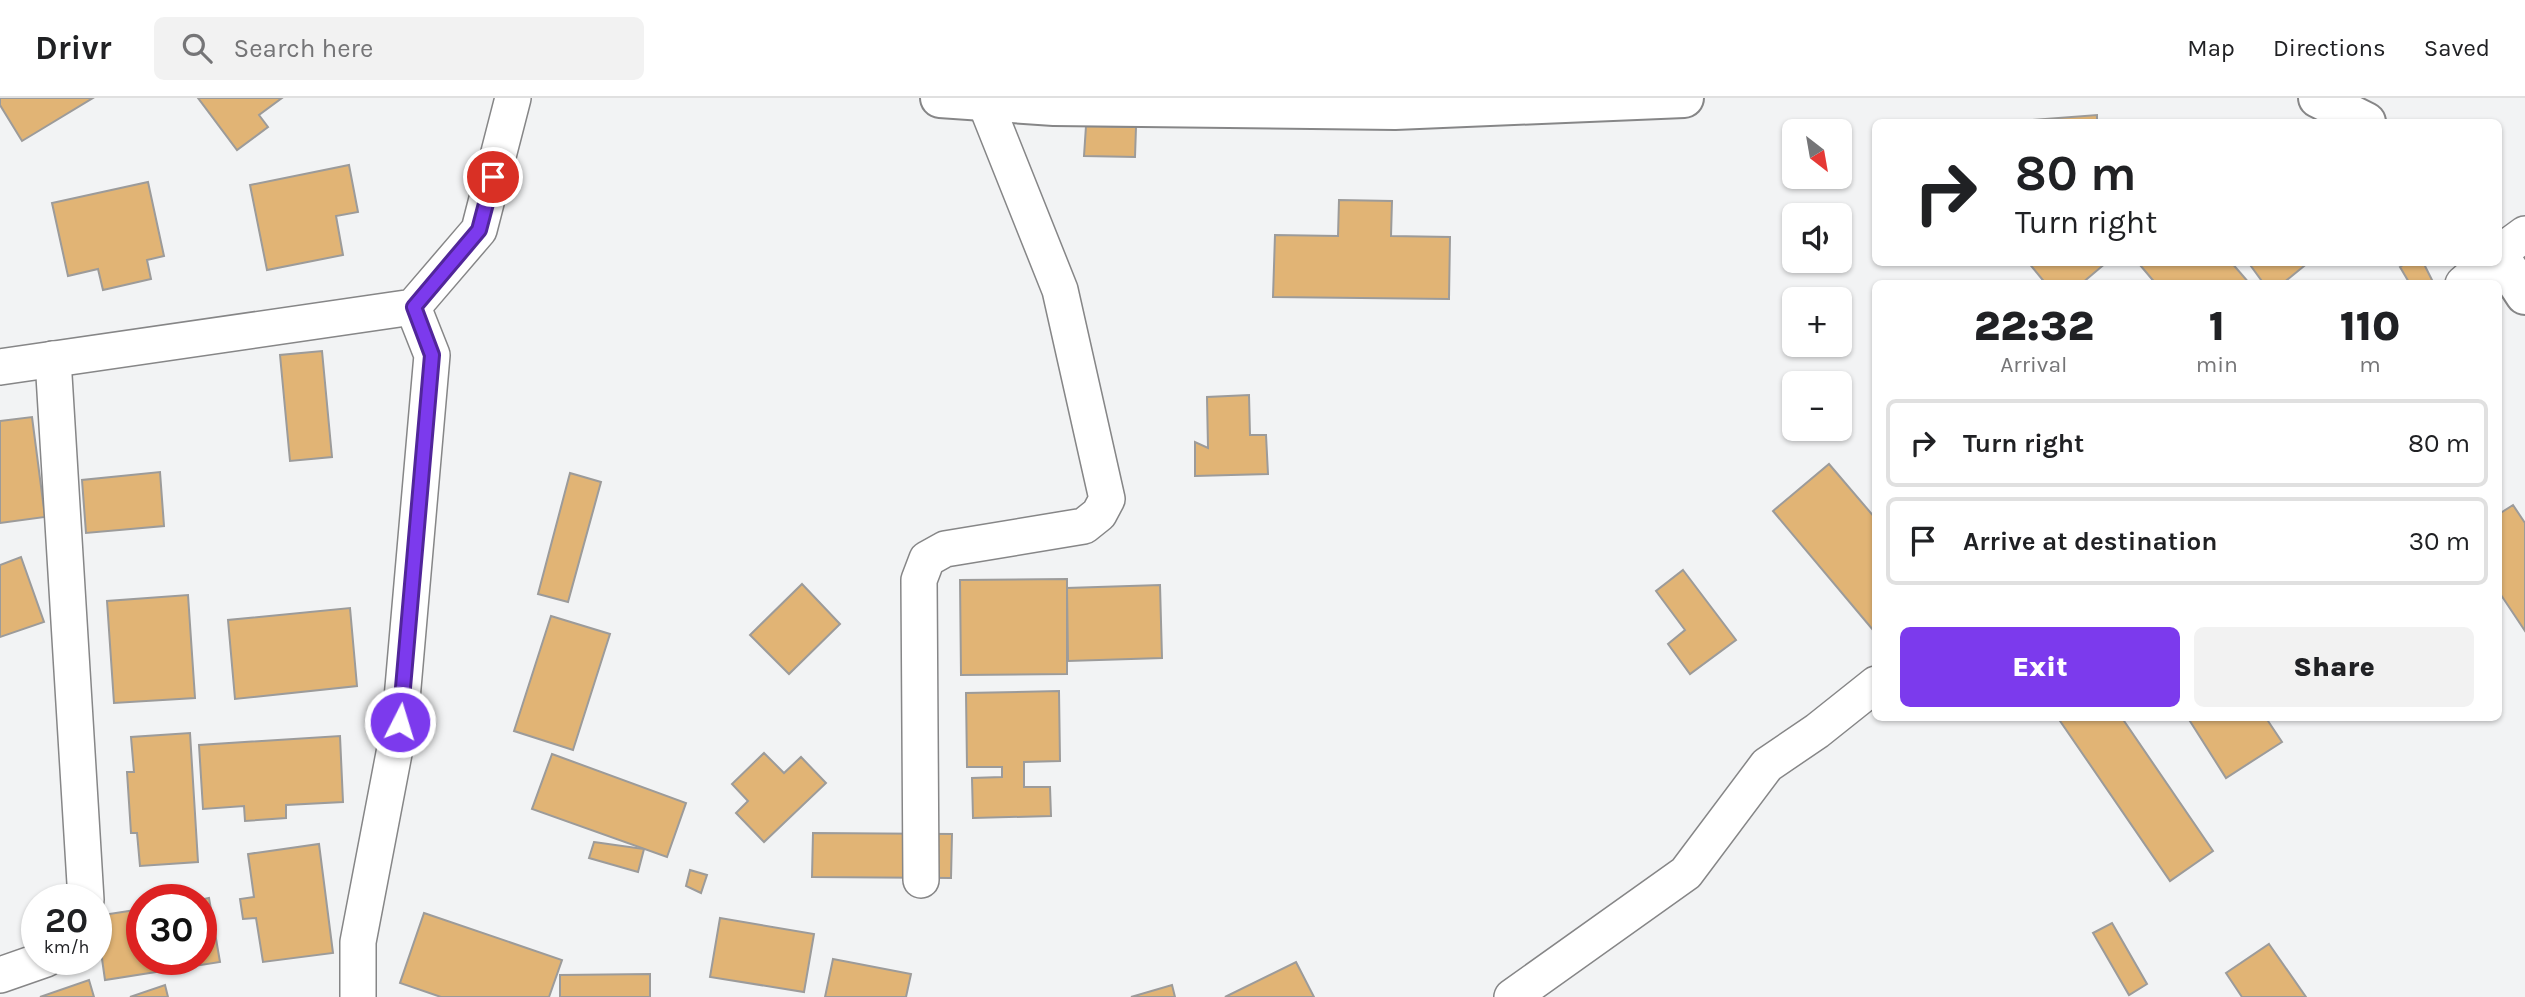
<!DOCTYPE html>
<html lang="en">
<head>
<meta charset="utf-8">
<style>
  :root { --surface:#fff; --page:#f2f2f2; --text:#202124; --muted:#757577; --line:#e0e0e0; --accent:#7c3aed }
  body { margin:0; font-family:Karla,sans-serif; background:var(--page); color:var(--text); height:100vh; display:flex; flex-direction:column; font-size:26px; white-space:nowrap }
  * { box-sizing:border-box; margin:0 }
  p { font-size:23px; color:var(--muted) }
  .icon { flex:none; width:38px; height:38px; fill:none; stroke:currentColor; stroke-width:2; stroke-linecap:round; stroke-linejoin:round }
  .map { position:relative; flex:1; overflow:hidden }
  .sheet { position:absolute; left:1872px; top:182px; width:630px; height:441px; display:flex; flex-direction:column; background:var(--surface); border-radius:10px; box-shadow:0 2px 5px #0004 }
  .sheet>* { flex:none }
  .banner { position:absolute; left:1872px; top:21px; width:630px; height:147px; border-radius:10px; box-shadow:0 2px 5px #0004; background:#fff; color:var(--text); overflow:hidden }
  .needle { width:46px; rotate:149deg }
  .tools { position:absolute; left:1782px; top:21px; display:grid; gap:14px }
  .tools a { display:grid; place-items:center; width:70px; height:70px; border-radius:10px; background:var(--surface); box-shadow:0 2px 5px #0004; font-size:35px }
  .speed { position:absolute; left:21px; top:786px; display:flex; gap:14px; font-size:35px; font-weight:700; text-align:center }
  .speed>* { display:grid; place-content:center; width:91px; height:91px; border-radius:50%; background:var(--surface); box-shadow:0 2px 5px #0004; line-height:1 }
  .speed small { font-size:18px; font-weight:400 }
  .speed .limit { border:10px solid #d22; background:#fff; color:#111 }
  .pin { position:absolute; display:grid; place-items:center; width:60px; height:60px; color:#fff; margin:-30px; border:4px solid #fff; border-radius:50%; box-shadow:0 2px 7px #0007 }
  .me { position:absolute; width:77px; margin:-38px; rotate:5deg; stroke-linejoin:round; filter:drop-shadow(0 0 5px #0008) }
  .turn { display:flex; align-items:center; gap:24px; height:147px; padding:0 28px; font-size:32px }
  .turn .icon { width:91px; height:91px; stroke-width:2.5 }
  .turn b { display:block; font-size:49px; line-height:60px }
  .eta { display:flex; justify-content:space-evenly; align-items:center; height:119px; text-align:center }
  .eta b { font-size:42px; font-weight:800; line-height:49px }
  .primary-button { display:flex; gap:14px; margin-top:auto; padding:14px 28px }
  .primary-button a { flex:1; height:80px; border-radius:10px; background:var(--accent); color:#fff; font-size:28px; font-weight:800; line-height:80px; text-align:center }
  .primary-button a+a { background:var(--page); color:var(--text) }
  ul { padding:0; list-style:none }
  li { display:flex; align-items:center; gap:21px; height:88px; margin:0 14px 10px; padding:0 14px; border:4px solid var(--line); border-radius:10px }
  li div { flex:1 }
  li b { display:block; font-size:26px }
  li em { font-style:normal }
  header { display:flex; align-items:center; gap:42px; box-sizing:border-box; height:98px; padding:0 35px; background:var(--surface); border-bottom:2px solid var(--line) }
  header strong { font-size:33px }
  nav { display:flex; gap:38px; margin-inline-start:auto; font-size:24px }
  .search { width:490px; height:63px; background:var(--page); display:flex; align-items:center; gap:18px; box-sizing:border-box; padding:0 24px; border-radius:10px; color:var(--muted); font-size:26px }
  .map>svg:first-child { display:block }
  .building { fill:#e1b475; stroke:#9c9b9a; stroke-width:2 }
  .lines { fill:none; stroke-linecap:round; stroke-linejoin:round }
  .minor-casing { stroke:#868687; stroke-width:38 }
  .tertiary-casing { stroke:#868687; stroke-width:42 }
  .minor { stroke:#fff; stroke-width:35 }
  .tertiary { stroke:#fff; stroke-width:38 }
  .route-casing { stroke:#51269a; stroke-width:18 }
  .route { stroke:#7c3aed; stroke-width:12 }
</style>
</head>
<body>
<header>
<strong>Drivr</strong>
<div class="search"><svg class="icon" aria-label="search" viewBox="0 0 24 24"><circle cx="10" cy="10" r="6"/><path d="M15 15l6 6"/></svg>Search here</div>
<nav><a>Map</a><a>Directions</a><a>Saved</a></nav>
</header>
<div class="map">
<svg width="2525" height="899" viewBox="0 0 2525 899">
  <rect width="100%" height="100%" fill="#f2f3f4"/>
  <g class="building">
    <path d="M0,0h93l-71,43 -22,-36z"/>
    <path d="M198,0h84l-23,17 9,12 -31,23z"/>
    <path d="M2097,17v7h-65v-2z"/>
    <path d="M1086,28l50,1 -1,30 -51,-1z"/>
    <path d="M349,67l9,47 -22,4 7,39 -76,15 -17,-85z"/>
    <path d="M148,84l16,74 -17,4 4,19 -48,11 -5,-21 -30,7 -16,-73z"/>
    <path d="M1339,102l53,1 -1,35 59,1 -1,62 -176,-2 2,-62 63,1z"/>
    <path d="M2028,164h79l-26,22h-35z"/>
    <path d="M2143,164h88l19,22h-94l-16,-19z"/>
    <path d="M2248,164h61l-27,22h-18z"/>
    <path d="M2408,164h15l11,22h-24l-10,-17z"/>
    <path d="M322,253l10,106 -42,4 -10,-106z"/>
    <path d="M1249,297l1,40h16l2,39 -73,2v-34l13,6 -1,-51z"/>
    <path d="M32,319l13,100 -45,6v-102z"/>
    <path d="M1829,366l47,55v108l-3,3 -100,-119z"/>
    <path d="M160,374l4,54 -78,7 -4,-53z"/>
    <path d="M570,375l31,9 -33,120 -30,-8z"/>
    <path d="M2513,407l12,18v108l-26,-39v-78z"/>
    <path d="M21,459l23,65 -44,15v-72z"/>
    <path d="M1683,472l53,70 -46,34 -22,-30 17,-14 -29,-39z"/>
    <path d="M1067,481v95l-106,1 -1,-95z"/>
    <path d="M802,486l38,40 -51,50 -39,-39z"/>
    <path d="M1160,487l2,73 -94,3 -1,-73z"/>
    <path d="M188,497l7,103 -81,5 -7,-102z"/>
    <path d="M350,510l7,78 -122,13 -7,-79z"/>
    <path d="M551,518l59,18 -37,116 -59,-19z"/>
    <path d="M1059,593l1,70 -36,1v25h26l1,29 -78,2 -1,-40 30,-1v-10h-35l-1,-74z"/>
    <path d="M2058,620h64l91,133 -43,30z"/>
    <path d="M2188,620h78l16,24 -56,36z"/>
    <path d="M190,635l8,129 -58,4 -3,-33h-6l-4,-61h7l-3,-35z"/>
    <path d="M340,638l3,66 -57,3v13l-41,3 -1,-15 -41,3 -4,-64z"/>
    <path d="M764,655l20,20 17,-16 25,26 -62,59 -28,-29 12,-12 -16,-17z"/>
    <path d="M552,656l134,49 -19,54 -135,-48z"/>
    <path d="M813,735l139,1 -1,44 -139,-1z"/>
    <path d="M594,744l50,7 -6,23 -49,-14z"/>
    <path d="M319,746l14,109 -70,9 -7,-44 -13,1 -3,-20 14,-2 -6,-43z"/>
    <path d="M690,772l17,5 -6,18 -15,-7z"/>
    <path d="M209,800l11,64 -115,18 -9,-64 46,-7v50h59l-2,-59z"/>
    <path d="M424,815l138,47 -13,37h-108l-41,-14z"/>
    <path d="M720,820l94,16 -10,58 -94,-15z"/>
    <path d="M2112,825l35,61 -18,11 -36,-62z"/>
    <path d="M2269,846l37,53h-64l-16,-24z"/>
    <path d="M833,861l78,15 -5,23h-81z"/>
    <path d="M1296,864l18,35h-89z"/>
    <path d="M650,876v23h-90v-22z"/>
    <path d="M89,882l5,17h-54z"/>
    <path d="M165,887l3,12h-38z"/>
    <path d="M1172,887l3,12h-44z"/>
  </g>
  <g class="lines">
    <g class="minor-casing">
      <g id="minor">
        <path d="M2499,155l26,-19"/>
        <path d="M2463,186l25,-22"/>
        <path d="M53,261l33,541"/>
        <path d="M0,269l413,-60 66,-77 34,-132"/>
        <path d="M921,782l-2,-300 8,-21 18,-10 139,-23 15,-12 8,-15 -47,-209 -75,-188"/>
        <path d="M0,877l46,-16"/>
        <path d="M358,899v-55l42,-220 32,-367 -19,-48"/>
        <path d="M1512,899l174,-124 81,-108 50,-34 59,-47"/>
      </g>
    </g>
    <g class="tertiary-casing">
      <g id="tertiary">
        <path d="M940,0l114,8 341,4 289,-12"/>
        <path d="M2318,0l48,24"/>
        <path d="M2499,157l26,40"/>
      </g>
    </g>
    <use href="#minor" class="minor"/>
    <use href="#tertiary" class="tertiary"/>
  </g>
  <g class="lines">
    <g class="route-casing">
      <path id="route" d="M400,624l32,-367 -18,-48 65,-77 14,-53"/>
    </g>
    <use href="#route" class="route"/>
  </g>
</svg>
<div class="tools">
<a><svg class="needle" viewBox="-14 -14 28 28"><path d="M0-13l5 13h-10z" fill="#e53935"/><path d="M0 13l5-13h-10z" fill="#757577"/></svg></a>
<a><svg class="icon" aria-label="sound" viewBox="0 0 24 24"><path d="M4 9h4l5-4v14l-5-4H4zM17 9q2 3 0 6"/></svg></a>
<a>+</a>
<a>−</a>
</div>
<div class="speed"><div>20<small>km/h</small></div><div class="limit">30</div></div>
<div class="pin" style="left:493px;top:79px;background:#d93025"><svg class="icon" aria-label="arrive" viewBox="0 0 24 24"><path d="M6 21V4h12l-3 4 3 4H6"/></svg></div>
<svg class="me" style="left:400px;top:624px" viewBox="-20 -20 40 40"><circle r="17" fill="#7c3aed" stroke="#fff" stroke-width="3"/><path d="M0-11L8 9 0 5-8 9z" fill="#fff"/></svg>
<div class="banner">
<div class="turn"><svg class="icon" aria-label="right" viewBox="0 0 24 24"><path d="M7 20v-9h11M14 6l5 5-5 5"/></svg><div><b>80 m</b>Turn right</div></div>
</div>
<section class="sheet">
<div class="eta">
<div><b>22:32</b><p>Arrival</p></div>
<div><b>1</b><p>min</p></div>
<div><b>110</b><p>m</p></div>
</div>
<ul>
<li><svg class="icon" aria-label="right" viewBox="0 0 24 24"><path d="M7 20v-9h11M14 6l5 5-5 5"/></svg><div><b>Turn right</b></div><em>80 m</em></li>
<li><svg class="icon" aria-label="arrive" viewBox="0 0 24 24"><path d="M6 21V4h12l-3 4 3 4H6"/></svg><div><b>Arrive at destination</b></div><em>30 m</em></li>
</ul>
<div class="primary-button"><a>Exit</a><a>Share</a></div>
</section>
</div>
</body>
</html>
